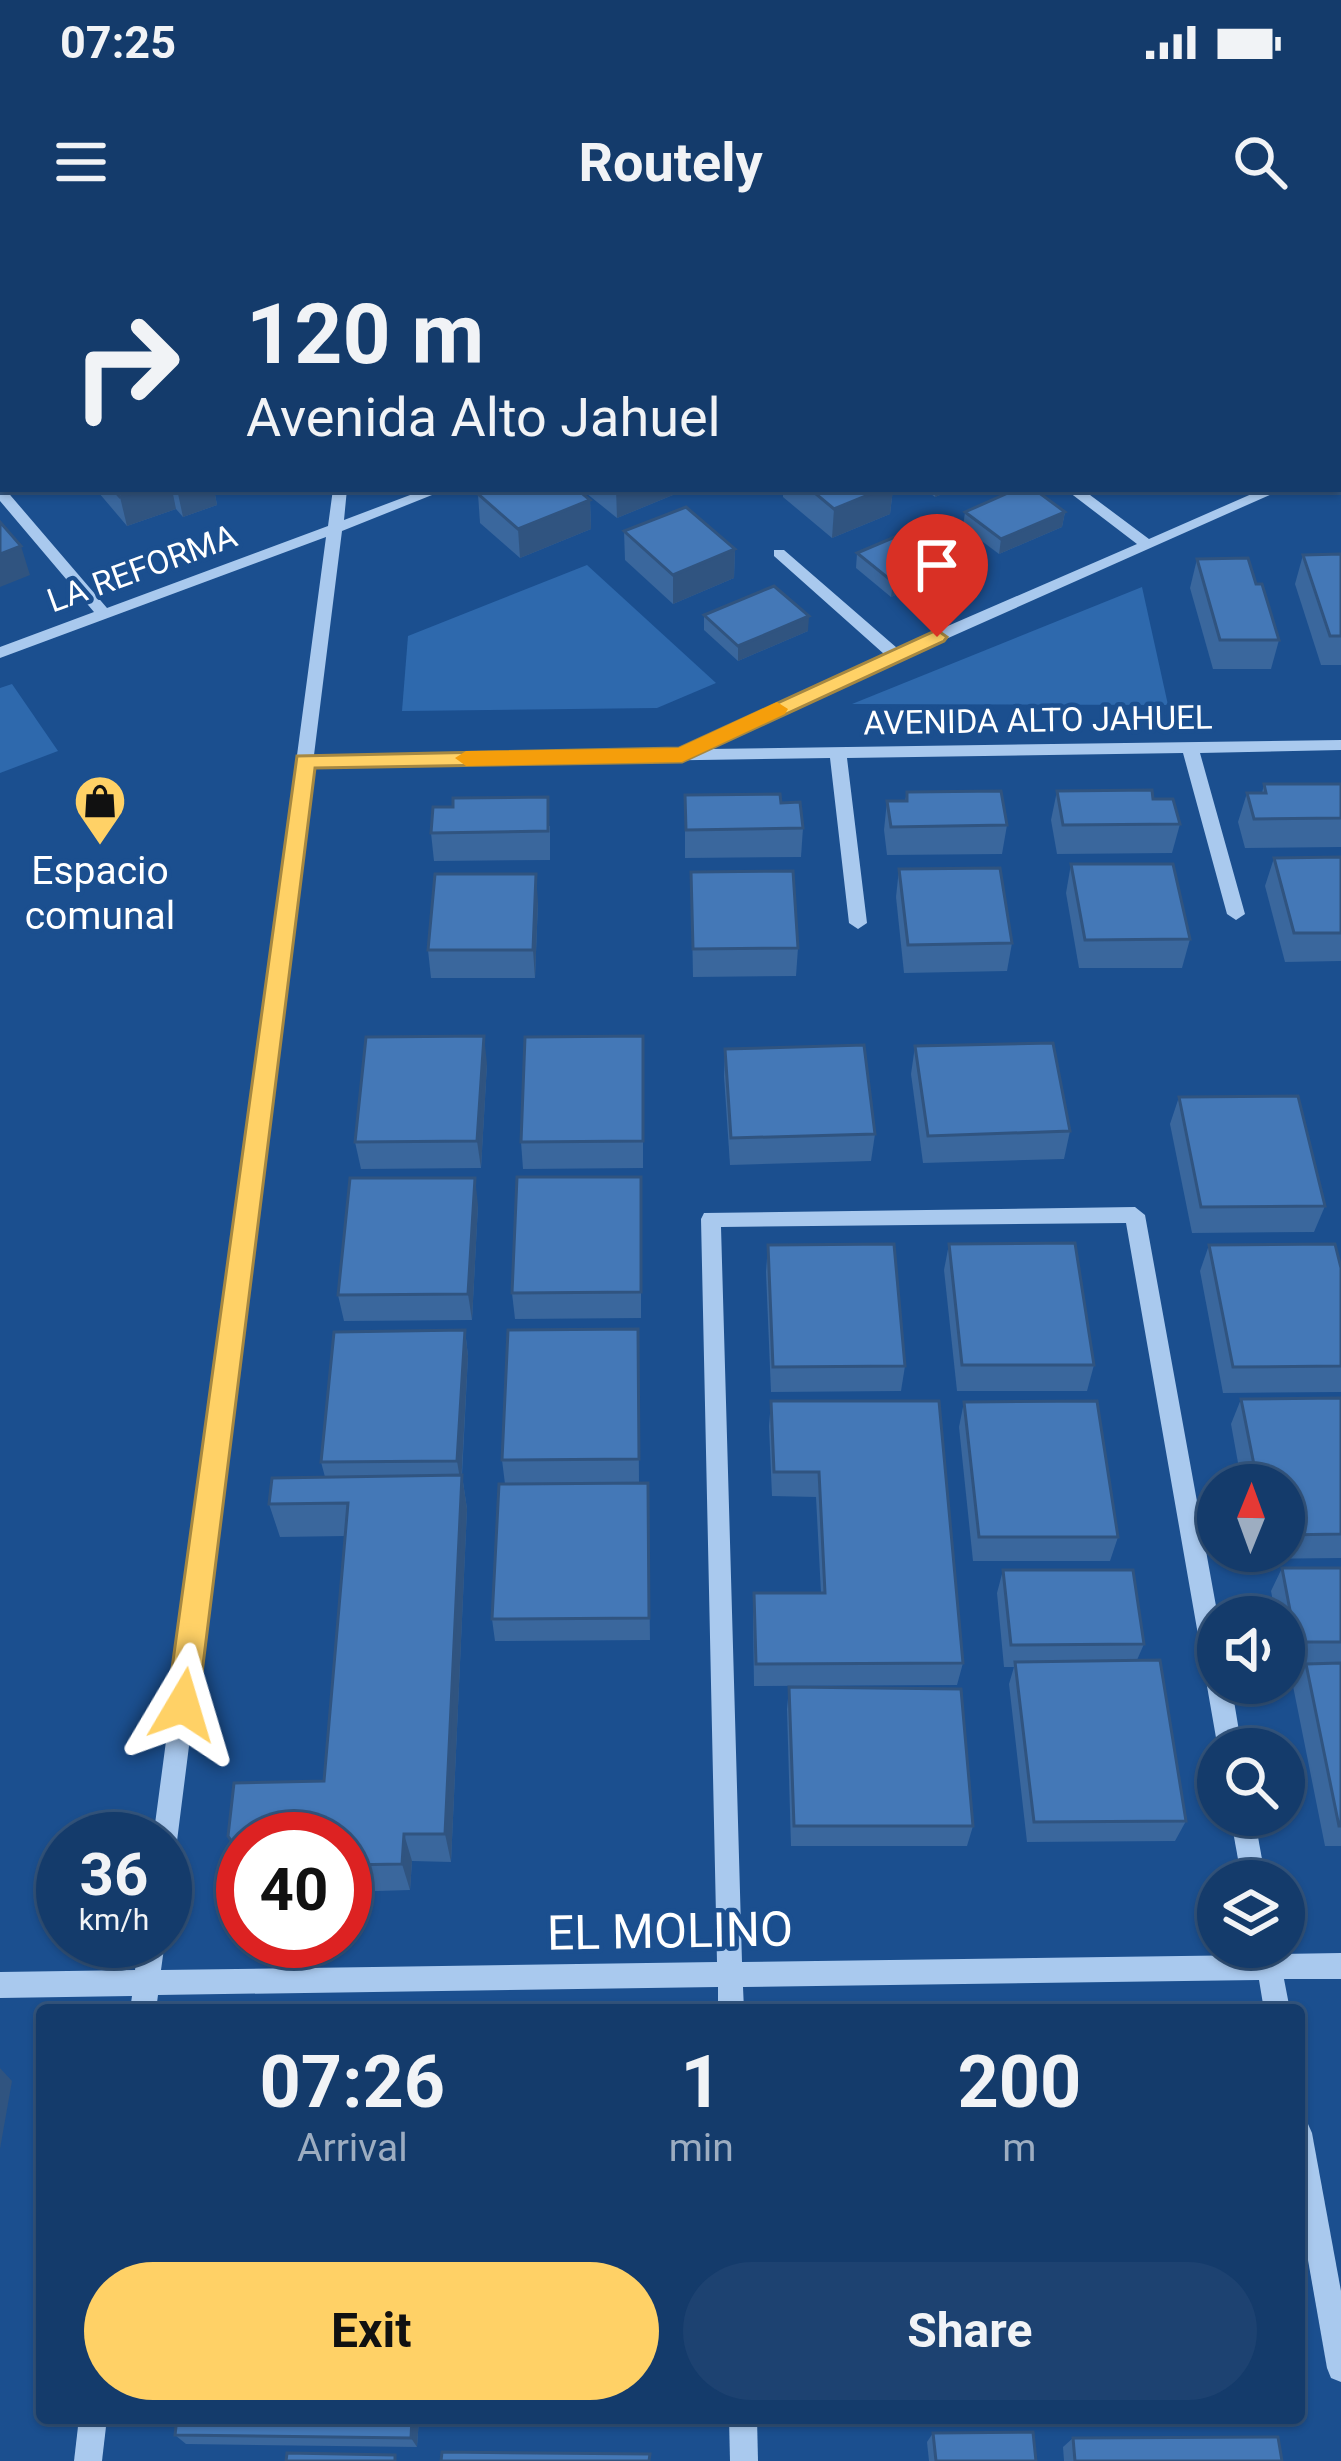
<!DOCTYPE html>
<html lang="en">
<head>
<meta charset="utf-8">
<style>
  :root { --surface:#143b6b; --page:#1d4271; --text:#f1f3f6; --muted:#9dadc1; --line:#33557e; --accent:#ffd166 }
  body { margin:0; font-family:Roboto,sans-serif; background:var(--page); color:var(--text); height:100vh; display:flex; flex-direction:column; font-size:45px; white-space:nowrap }
  * { box-sizing:border-box; margin:0 }
  p { font-size:39px; color:var(--muted) }
  .icon { flex:none; width:66px; height:66px; fill:none; stroke:currentColor; stroke-width:2; stroke-linecap:round; stroke-linejoin:round }
  .map { position:relative; flex:1; overflow:hidden }
  .panel { position:absolute; left:36px; top:1764px; width:1269px; height:420px; display:flex; flex-direction:column; background:var(--surface); border-radius:12px; box-shadow:0 3px 9px #0004,0 0 0 3px var(--line) }
  .panel>* { flex:none }
  .banner { position:absolute; left:0px; top:0px; width:1341px; height:252px; box-shadow:0 3px 9px #0004,0 0 0 3px var(--line); background:#143b6b; color:var(--text); overflow:hidden }
  .needle { width:78px; rotate:1deg }
  .fabs { position:absolute; left:1197px; top:1224px; display:grid; gap:24px }
  .fabs a { display:grid; place-items:center; width:108px; height:108px; border-radius:50%; background:var(--surface); box-shadow:0 3px 9px #0004,0 0 0 3px var(--line); font-size:60px }
  .speed { position:absolute; left:36px; top:1572px; display:flex; gap:24px; font-size:60px; font-weight:700; text-align:center }
  .speed>* { display:grid; place-content:center; width:156px; height:156px; border-radius:50%; background:var(--surface); box-shadow:0 3px 9px #0004,0 0 0 3px var(--line); line-height:1 }
  .speed small { font-size:30px; font-weight:400 }
  .speed .limit { border:18px solid #d22; background:#fff; color:#111 }
  .pin { position:absolute; display:grid; place-items:center; width:102px; height:102px; color:#fff; margin:-123px -51px; border-radius:50% 50% 50% 0; rotate:-45deg; box-shadow:0 0 12px #0007 }
  .pin .icon { rotate:45deg }
  .me { position:absolute; width:132px; margin:-66px; rotate:7deg; stroke-linejoin:round; filter:drop-shadow(0 0 9px #0008) }
  .turn { display:flex; align-items:center; gap:42px; height:252px; padding:0 48px; font-size:54px }
  .turn .icon { width:156px; height:156px; stroke-width:2.5 }
  .turn b { display:block; font-size:84px; line-height:102px }
  .eta { display:flex; justify-content:space-evenly; align-items:center; height:204px; text-align:center }
  .eta b { font-size:72px; font-weight:700; line-height:84px }
  .button { display:flex; gap:24px; margin-top:auto; padding:24px 48px }
  .button a { flex:1; height:138px; border-radius:72px; background:var(--accent); color:#111; font-size:48px; font-weight:700; line-height:138px; text-align:center }
  .button a+a { background:var(--page); color:var(--text) }
  .status { display:flex; justify-content:space-between; align-items:center; height:84px; padding:0 60px; background:var(--surface); direction:ltr }
  .status svg { height:33px; fill:currentColor }
  header { display:flex; justify-content:space-between; align-items:center; height:156px; padding:0 48px; background:var(--surface); font-size:54px; font-weight:700 }
  .map>svg:first-child { display:block }
  .green { fill:#2e69ad }
  .lines { fill:none; stroke-linecap:round; stroke-linejoin:round }
  .minor { fill:#a9c9ee; fill-rule:evenodd }
  .wall { fill:#3a679d }
  .shaded-wall { fill:#305480 }
  .building { fill:#4478b7; stroke:#305480; stroke-width:3 }
  .route { fill:#ffd166; stroke:#a68842; stroke-width:3 }
  .slow { fill:#f59e0b }
  .labels { text-anchor:middle; dominant-baseline:central; stroke-width:9; stroke-linejoin:round; paint-order:stroke }
  .far-street-label { font-size:33px; fill:#fff; stroke:#1b4f8f }
  .poi-label { font-size:39px; fill:#fff; stroke:#1b4f8f }
  .near-street-label { font-size:48px; fill:#fff; stroke:#1b4f8f }
</style>
</head>
<body>
<div class="status"><b>07:25</b><svg viewBox="0 0 49 12"><path d="M0 12V9h3v3zM5 12V6h3v6zM10 12V3h3v9zM15 12V0h3v12zM26 1h20v11H26zM47 4h2v5h-2z"/></svg></div>
<header><svg class="icon" aria-label="menu" viewBox="0 0 24 24"><path d="M4 6h16M4 12h16M4 18h16"/></svg>Routely<svg class="icon" aria-label="search" viewBox="0 0 24 24"><circle cx="10" cy="10" r="6"/><path d="M15 15l6 6"/></svg></header>
<div class="map">
<svg width="1341" height="2221" viewBox="0 0 1341 2221">
  <rect width="100%" height="100%" fill="#1b4f8f"/>
  <g class="green">
    <path d="M587,325l129,118 -59,25 -255,3 6,-75z"/>
    <path d="M1142,347l26,118 -316,-1z"/>
    <path d="M12,444l46,67 -58,22v-85z"/>
  </g>
  <g class="lines">
    <g class="minor">
      <rect x="365" y="0" width="14" height="3"/>
      <path d="M3,122v8l-3,1v-8z"/>
      <rect x="1338" y="176" width="3" height="10"/>
      <rect x="1338" y="216" width="3" height="10"/>
      <path d="M0,248l5,1 102,119 221,-82 5,-37h14l-3,31 82,-31h21l-105,42 -28,224 367,-5 203,-96 -110,-98v-6h10l113,98 240,-104 -72,-55h17l67,50 114,-50h20l-382,170 -193,90 633,-9v10l-141,3 45,161 -9,6 -9,-6 -44,-161 -336,5 20,165 -9,6 -9,-6 -19,-165 -517,8 -136,1075 -3,8 -9,4v-14h-12l173,-1302 -326,121v-11l94,-35 -94,-111z"/>
      <path d="M1135,967l10,8 73,402v66h13l11,66h-24l-92,-526 -405,4 21,735 513,-7 -2,-8h26l1,7 61,-1v26h-57l6,31h-26l-5,-30 -516,7 1,23h-26v-23l-560,8 -2,15h-26l2,-14 -132,2v-26l135,-2 4,-29h26l-4,29 556,-8 -16,-743 3,-6z"/>
      <path d="M1230,1575h24l12,66h-24z"/>
      <path d="M1299,1880l9,4 4,9 29,158v91l-10,-4 -4,-10 -28,-159z"/>
      <path d="M79,2178h28l-5,43h-28z"/>
      <path d="M729,2178h28l1,43h-28z"/>
    </g>
  </g>
  <g class="wall">
    <path d="M481,0h71l-1,3h-69z"/>
    <rect x="622" y="0" width="69" height="3"/>
    <path d="M1234,0h90l-6,3h-79z"/>
    <path d="M1341,18v30l-3,-1v-17z"/>
    <path d="M1341,114v31l-3,-1v-29z"/>
    <path d="M98,249h116l3,16 -34,12 -7,-8 -49,17 -28,-33z"/>
    <path d="M581,249h104v1l-68,28z"/>
    <path d="M783,249h110l-3,25 -58,24 -49,-41z"/>
    <path d="M924,249h31l-20,8z"/>
    <path d="M478,254l112,6 1,29 -71,29 -40,-35z"/>
    <path d="M965,272h100l-3,15 -63,27 -36,-27z"/>
    <path d="M624,291l111,18 -1,29 -61,26 -48,-44z"/>
    <path d="M857,313h102l-2,15 -66,29 -35,-29z"/>
    <path d="M1341,314v111h-20l-26,-81 8,-29z"/>
    <path d="M1197,319l82,81 -8,29h-58l-23,-81z"/>
    <path d="M704,375l104,16 -70,30 -34,-31z"/>
    <path d="M1264,544h77v63l-96,1 -7,-26 9,-29h15z"/>
    <path d="M1057,551l96,8 27,25 -8,29 -115,1 -6,-34z"/>
    <path d="M907,552l100,33 -5,29 -115,1 -3,-25 3,-29h18z"/>
    <path d="M685,555l96,8 22,25 -2,29 -116,1z"/>
    <path d="M550,586v34l-116,1 -3,-28z"/>
    <path d="M1341,617v104l-56,1 -20,-76 9,-28z"/>
    <path d="M1071,624l119,75 -8,29h-103l-13,-75z"/>
    <path d="M899,629l113,74 -5,28 -103,2 -8,-76z"/>
    <path d="M691,632l107,76 -2,28 -103,1z"/>
    <path d="M538,662l-3,76h-104l-3,-28z"/>
    <path d="M643,796v132l-120,1 -2,-27z"/>
    <path d="M915,806l155,85 -6,28 -141,4 -12,-89z"/>
    <path d="M725,809l150,85 -4,27 -141,4 -6,-89z"/>
    <path d="M487,824l-6,104 -120,1 -6,-27z"/>
    <path d="M1179,857l146,109 -11,26 -122,1 -22,-109z"/>
    <path d="M641,937v141l-126,1 -3,-26z"/>
    <path d="M478,965l-6,115 -128,1 -6,-26z"/>
    <path d="M949,1004l145,121 -7,26h-130l-13,-121z"/>
    <path d="M768,1005l137,121 -4,25 -130,1 -5,-120z"/>
    <path d="M1209,1005l132,23v124l-118,1 -23,-122z"/>
    <path d="M638,1089l1,154h9l2,157 -155,1 -3,-22 13,-135 -3,-24z"/>
    <path d="M465,1090l3,26 -6,119 5,34 -16,353 -39,-1 -2,29 -65,2v-53h-102v28l-15,-31 96,-55 21,-245 -65,1 -11,-33 56,-27 -4,-15z"/>
    <path d="M1341,1158v160l-84,1 -2,-8h29v-66h-42l-11,-61 10,-25z"/>
    <path d="M771,1161l192,262 -6,22 -203,1 -1,-70 1,-23h67l-5,-96 -44,-1 -3,-70z"/>
    <path d="M964,1162l154,135 -8,24h-137l-14,-134z"/>
    <path d="M1282,1328h59v278h-16l-32,-160 12,-22h-21v-47h-8l-5,-26z"/>
    <path d="M1003,1330l141,74 -7,16 49,161 -11,20 -148,1 -18,-158 5,-17h-10l-7,-74z"/>
    <path d="M789,1447l184,139 -6,20h-176l-4,-137z"/>
    <path d="M177,2178h242l-2,29 -231,-3 -11,-9z"/>
    <path d="M803,2178h193l-193,4z"/>
    <path d="M933,2193l103,28h-107l-2,-19z"/>
    <path d="M1073,2198l209,23h-218l-1,-14z"/>
  </g>
  <g class="shaded-wall">
    <path d="M0,0h59v2l-56,1v16l-3,1z"/>
    <path d="M189,0h43l1,3h-54z"/>
    <path d="M1277,0h47l-6,3h-42z"/>
    <path d="M3,59v31l-3,1v-31z"/>
    <path d="M1341,72v25l-3,1v-25z"/>
    <path d="M145,249h27l4,20 -49,17 -7,-29z"/>
    <path d="M177,249h37l3,16 -34,12z"/>
    <path d="M616,249h69v1l-68,28z"/>
    <path d="M883,249h10l-3,25 -58,24 2,-29z"/>
    <path d="M936,249h19l-20,8z"/>
    <path d="M590,260l1,29 -71,29 -2,-29z"/>
    <path d="M1065,272l-3,15 -63,27 2,-15z"/>
    <path d="M21,306l9,29 -30,12v-33z"/>
    <path d="M735,309l-1,29 -61,26v-29z"/>
    <path d="M959,313l-2,15 -66,29 2,-15z"/>
    <path d="M809,376l-1,15 -70,30v-15z"/>
    <path d="M536,634l2,28 -3,76 -2,-28z"/>
    <path d="M484,796l3,28 -6,104 -4,-27z"/>
    <path d="M475,938l3,27 -6,115 -4,-26z"/>
    <path d="M465,1090l3,26 -7,129 -4,-24z"/>
    <path d="M462,1235l5,34 -16,353 -6,-28z"/>
    <path d="M404,1594l8,27 -2,29 -8,-26z"/>
    <path d="M0,1828l12,13 -12,68z"/>
    <path d="M412,2178h7l-2,29 -6,-9z"/>
  </g>
  <g class="building">
    <path d="M105,0h84l-10,3h-71z"/>
    <path d="M769,0h43l5,3h-56z"/>
    <path d="M1153,0h76l6,3h-90z"/>
    <path d="M3,33v26l-3,1v-26z"/>
    <path d="M1338,53l3,2v17l-3,1z"/>
    <path d="M113,249h32l-25,8z"/>
    <path d="M491,249h86l13,11 -72,29 -40,-35z"/>
    <path d="M810,249h73l-49,20z"/>
    <path d="M1017,249h17l31,23 -64,27 -36,-27z"/>
    <path d="M686,267l49,42 -62,26 -49,-44z"/>
    <path d="M0,282l21,24 -21,8z"/>
    <path d="M923,285l36,28 -66,29 -36,-29z"/>
    <path d="M1341,314v82h-11l-27,-81z"/>
    <path d="M1248,318l8,26h6l17,56h-59l-23,-81z"/>
    <path d="M774,346l35,30 -71,30 -34,-31z"/>
    <path d="M1264,544h77v34l-87,1 -7,-26h19z"/>
    <path d="M1152,550l1,9h20l7,25 -117,1 -6,-34z"/>
    <path d="M1001,551l6,34 -116,2 -4,-26h20v-9z"/>
    <path d="M780,554l1,9 19,-1 3,26 -117,2 -1,-35z"/>
    <path d="M548,557v34l-117,2 2,-26h20v-9z"/>
    <path d="M1341,617v76h-47l-20,-75z"/>
    <path d="M1071,624h102l17,75 -105,1z"/>
    <path d="M1000,628l12,75 -104,2 -9,-76z"/>
    <path d="M793,631l5,77 -105,1 -2,-77z"/>
    <path d="M435,634h101l-3,76h-105z"/>
    <path d="M484,796l-7,105 -122,1 11,-105z"/>
    <path d="M643,796v105l-122,1 4,-105z"/>
    <path d="M1053,803l17,88 -142,5 -13,-90z"/>
    <path d="M864,805l11,89 -144,4 -6,-89z"/>
    <path d="M1298,856l27,110 -124,1 -22,-110z"/>
    <path d="M517,937h124v115l-129,1z"/>
    <path d="M350,938h125l-7,116 -130,1z"/>
    <path d="M1075,1003l19,122h-132l-13,-121z"/>
    <path d="M894,1004l11,122 -132,1 -5,-122z"/>
    <path d="M1335,1004l6,24v98l-108,1 -24,-122z"/>
    <path d="M638,1089l1,130 -137,1 6,-130z"/>
    <path d="M465,1090l-8,131 -136,1 13,-130z"/>
    <path d="M1341,1158v136l-57,1v-50h-26l-17,-86z"/>
    <path d="M771,1161h168l24,262 -207,1 -2,-71h71l-6,-121h-45z"/>
    <path d="M1097,1161l21,136h-139l-15,-135z"/>
    <path d="M462,1235l-17,359h-41l-2,30 -57,1v-26h-102v19l-15,-22 6,-53 90,-2 24,-278 -79,1 3,-26z"/>
    <path d="M648,1243l1,135 -157,1 7,-135z"/>
    <path d="M1282,1328h59v74h-45z"/>
    <path d="M1003,1330h130l11,74 -133,1z"/>
    <path d="M1160,1420l26,161 -152,1 -19,-160z"/>
    <path d="M1341,1423v163h-2l-33,-162z"/>
    <path d="M789,1447l172,2 12,137h-179z"/>
    <path d="M177,2178h235l-1,20 -236,-3z"/>
    <path d="M1033,2192l3,29h-100l-3,-28z"/>
    <path d="M1278,2197l4,24h-207l-2,-23z"/>
    <path d="M442,2212l208,2 -1,7h-208z"/>
    <path d="M287,2213l108,2v6h-109z"/>
  </g>
  <path class="route" d="M937,390l10,7 -3,4 -262,121 -367,6 -117,937 -4,10 -11,4 -11,-4 -5,-10 130,-949 382,-8z"/>
  <path class="slow" d="M777,462l11,7 -3,5 -103,48 -216,4 -11,-8 11,-7 212,-3z"/>
  <defs>
    <g id="shop-pin" transform="scale(2.7)"><path d="M0 17L-7.5 6A9.5 9.5 0 1 1 7.5 6Z" fill="#ffd166" stroke="#1b4f8f"/><path d="M-5-2.5h2.3a2.7 3.5 0 0 1 5.4 0H5L5.5 6h-11ZM-1.5-2.5h3a1.5 2.3 0 0 0-3 0Z" fill="#111"/></g>
  </defs>
  <g fill-rule="evenodd">
    <use href="#shop-pin" x="100" y="561"/>
  </g>
  <g class="labels">
    <g class="far-street-label">
      <text transform="translate(142 328) rotate(-20)">LA REFORMA</text>
      <text transform="translate(1038 480) rotate(-1)">AVENIDA ALTO JAHUEL</text>
    </g>
    <g class="poi-label">
      <text x="100" y="631">Espacio<tspan x="100" dy="45">comunal</tspan></text>
    </g>
    <g class="near-street-label">
      <text transform="translate(670 1691) rotate(-1)">EL MOLINO</text>
    </g>
  </g>
</svg>
<div class="fabs">
<a><svg class="needle" viewBox="-14 -14 28 28"><path d="M0-13l5 13h-10z" fill="#e53935"/><path d="M0 13l5-13h-10z" fill="#9dadc1"/></svg></a>
<a><svg class="icon" aria-label="sound" viewBox="0 0 24 24"><path d="M4 9h4l5-4v14l-5-4H4zM17 9q2 3 0 6"/></svg></a>
<a><svg class="icon" aria-label="search" viewBox="0 0 24 24"><circle cx="10" cy="10" r="6"/><path d="M15 15l6 6"/></svg></a>
<a><svg class="icon" aria-label="layers" viewBox="0 0 24 24"><path d="M12 4l9 5-9 5-9-5zM3 14l9 5 9-5"/></svg></a>
</div>
<div class="speed"><div>36<small>km/h</small></div><div class="limit">40</div></div>
<div class="pin" style="left:937px;top:397px;background:#d93025"><svg class="icon" aria-label="arrive" viewBox="0 0 24 24"><path d="M6 21V4h12l-3 4 3 4H6"/></svg></div>
<svg class="me" style="left:183px;top:1465px" viewBox="-20 -20 40 40"><path d="M0-17L14 15 0 8-14 15z" fill="#ffd166" stroke="#fff" stroke-width="4"/></svg>
<div class="banner">
<div class="turn"><svg class="icon" aria-label="right" viewBox="0 0 24 24"><path d="M7 20v-9h11M14 6l5 5-5 5"/></svg><div><b>120 m</b>Avenida Alto Jahuel</div></div>
</div>
<section class="panel">
<div class="eta">
<div><b>07:26</b><p>Arrival</p></div>
<div><b>1</b><p>min</p></div>
<div><b>200</b><p>m</p></div>
</div>
<div class="button"><a>Exit</a><a>Share</a></div>
</section>
</div>
</body>
</html>
